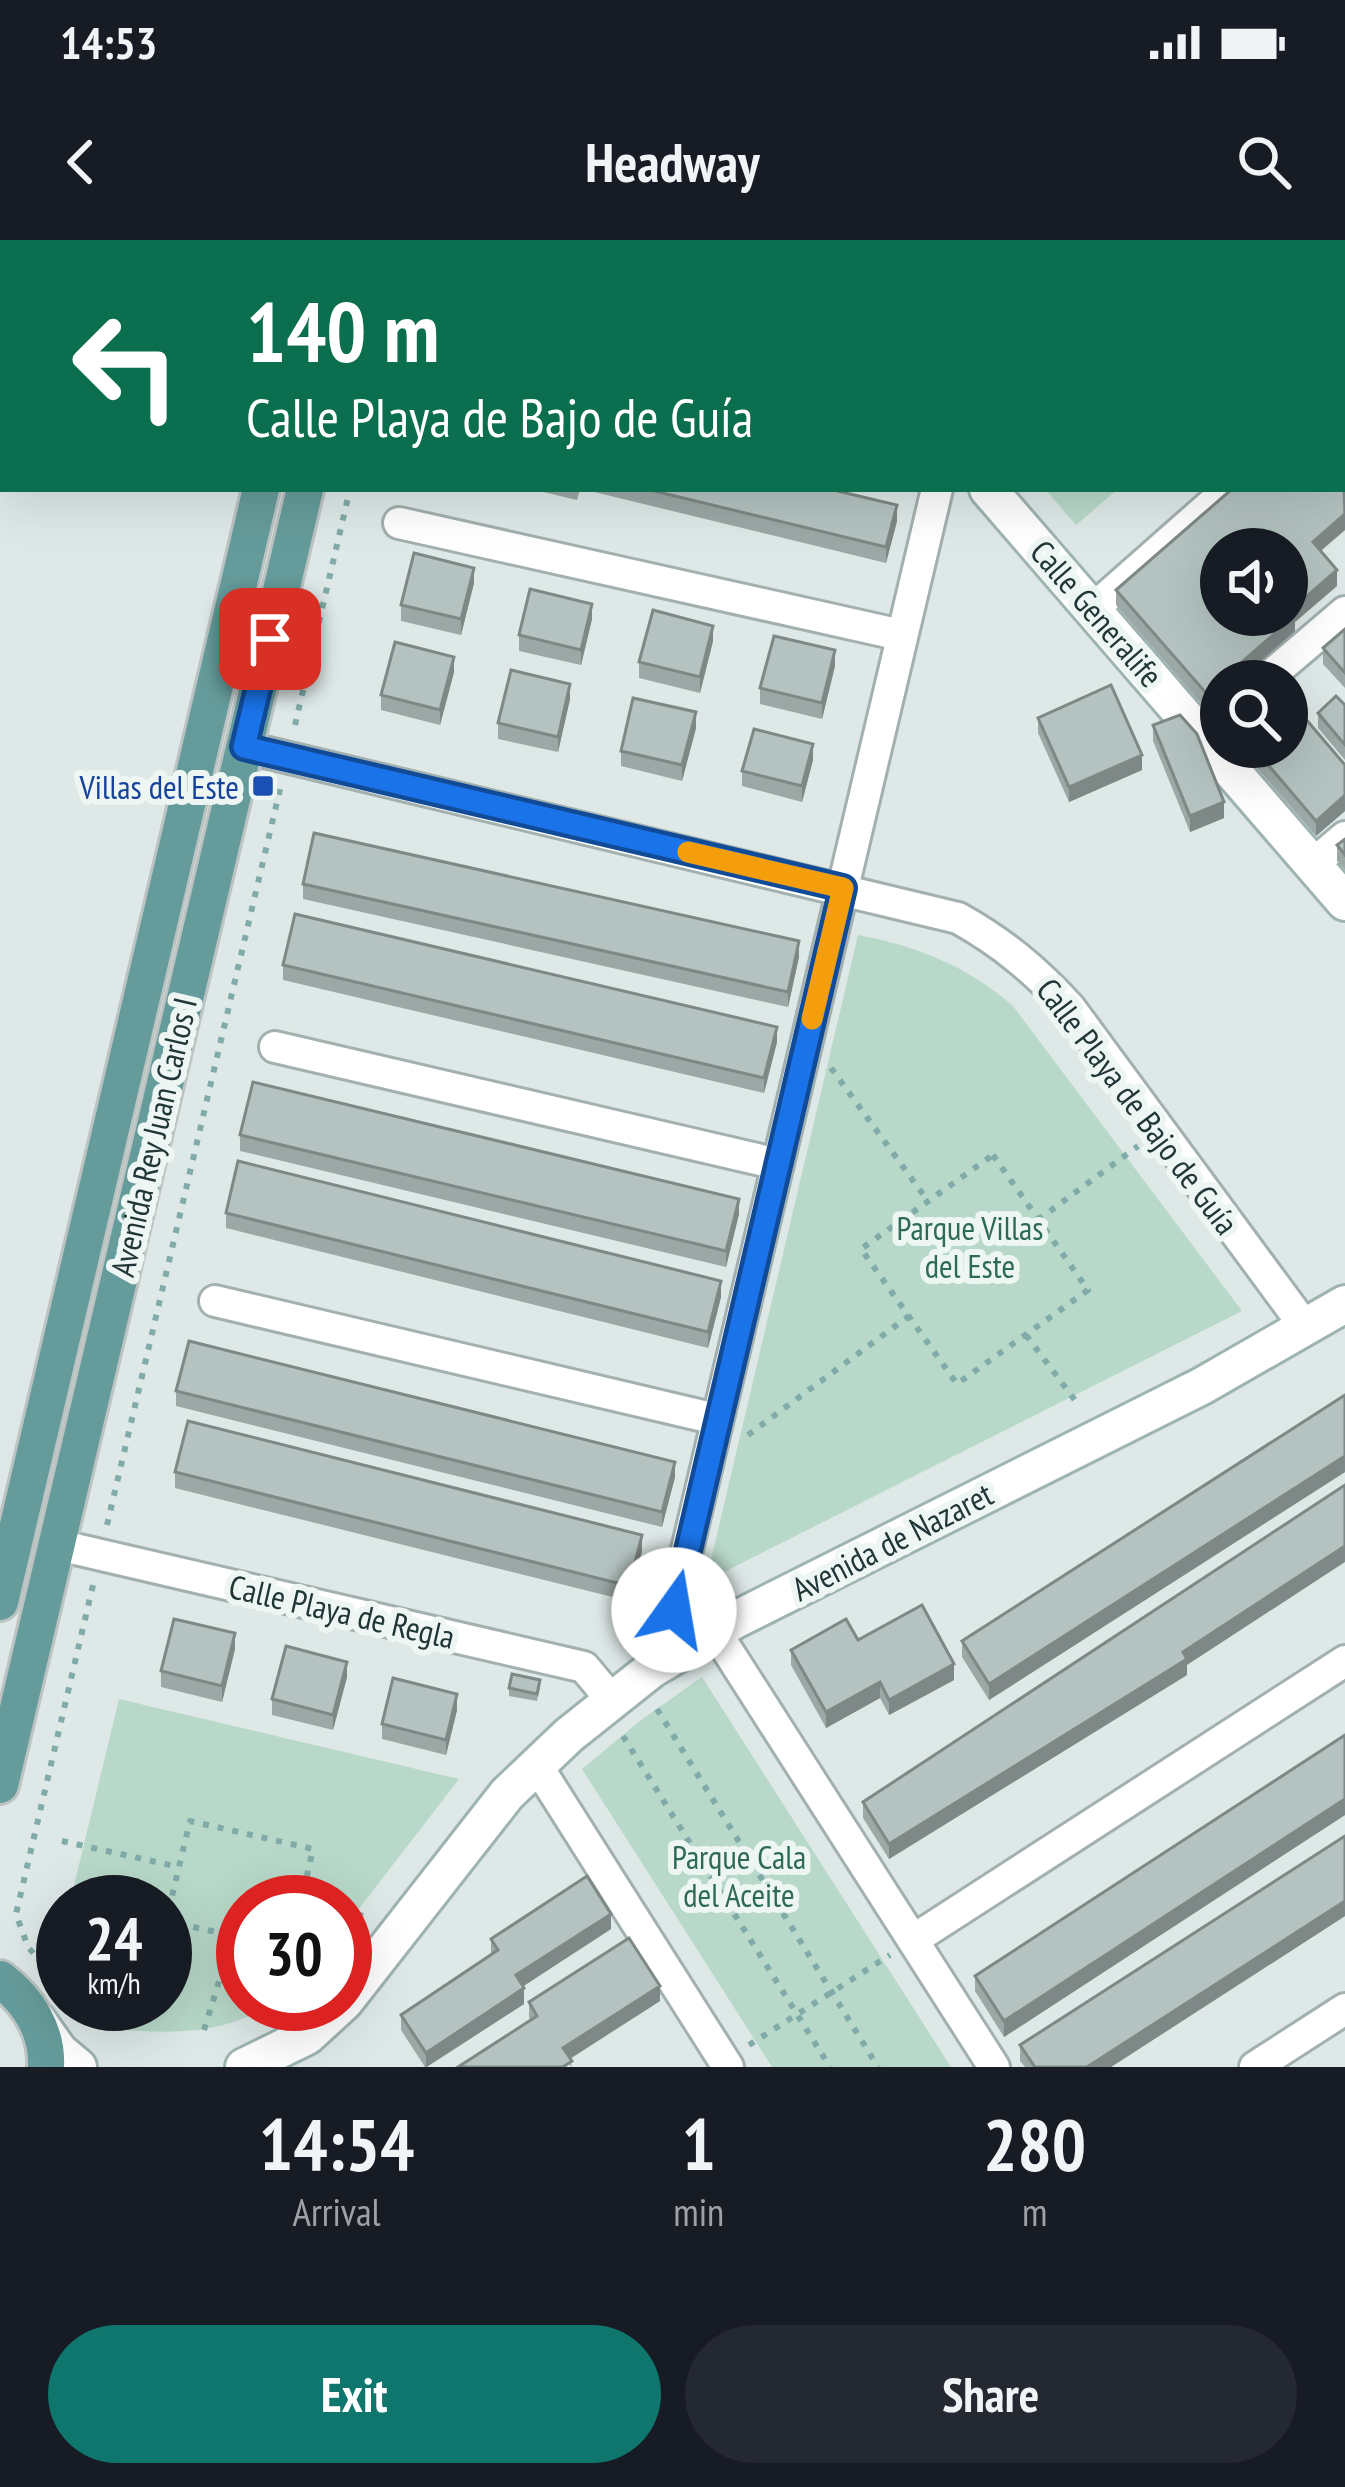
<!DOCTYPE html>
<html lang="en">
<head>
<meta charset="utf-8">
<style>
  :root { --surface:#171b24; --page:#242831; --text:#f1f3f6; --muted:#9ea1a6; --accent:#0f766e }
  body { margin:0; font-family:"PT Sans Narrow",sans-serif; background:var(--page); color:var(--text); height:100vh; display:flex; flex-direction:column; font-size:45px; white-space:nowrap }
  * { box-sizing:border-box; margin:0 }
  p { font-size:39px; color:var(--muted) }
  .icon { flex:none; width:66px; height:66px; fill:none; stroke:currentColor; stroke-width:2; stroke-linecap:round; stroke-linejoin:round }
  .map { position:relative; height:1827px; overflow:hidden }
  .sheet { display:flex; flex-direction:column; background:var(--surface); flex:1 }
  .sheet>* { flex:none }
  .top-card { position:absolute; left:0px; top:0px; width:1347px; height:252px; box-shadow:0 12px 48px #0002; background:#0b6e4f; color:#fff; overflow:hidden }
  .fabs { position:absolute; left:1200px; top:288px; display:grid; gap:24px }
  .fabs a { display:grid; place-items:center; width:108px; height:108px; border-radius:50%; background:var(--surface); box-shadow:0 12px 48px #0002; font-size:60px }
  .speed { position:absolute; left:36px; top:1635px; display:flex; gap:24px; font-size:60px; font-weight:700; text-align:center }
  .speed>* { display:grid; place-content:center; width:156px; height:156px; border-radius:50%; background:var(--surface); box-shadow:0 12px 48px #0002; line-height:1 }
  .speed small { font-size:30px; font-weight:400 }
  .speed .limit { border:18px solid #d22; background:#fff; color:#111 }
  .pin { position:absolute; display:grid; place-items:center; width:102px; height:102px; color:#fff; margin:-51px; border-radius:24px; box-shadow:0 6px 18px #0006 }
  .me { position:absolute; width:132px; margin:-66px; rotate:13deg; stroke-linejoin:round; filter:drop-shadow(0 0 9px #0008) }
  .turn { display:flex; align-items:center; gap:42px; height:252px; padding:0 48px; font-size:54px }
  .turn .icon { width:156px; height:156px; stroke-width:2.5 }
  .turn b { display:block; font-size:84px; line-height:102px }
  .eta { display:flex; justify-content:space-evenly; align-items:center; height:204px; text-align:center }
  .eta b { font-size:72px; font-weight:600; line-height:84px }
  .action { display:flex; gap:24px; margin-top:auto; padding:24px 48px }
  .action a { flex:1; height:138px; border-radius:72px; background:var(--accent); color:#fff; font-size:48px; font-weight:600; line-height:138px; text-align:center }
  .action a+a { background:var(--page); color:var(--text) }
  .status { display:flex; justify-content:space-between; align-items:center; height:84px; padding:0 60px; background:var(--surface); direction:ltr }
  .status svg { height:33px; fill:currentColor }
  header { display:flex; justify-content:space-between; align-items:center; height:156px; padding:0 48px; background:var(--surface); font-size:54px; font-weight:600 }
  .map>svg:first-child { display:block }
  .green { fill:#b8d9c9 }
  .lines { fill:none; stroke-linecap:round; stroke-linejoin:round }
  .street-casing { stroke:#a2b0af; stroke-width:36 }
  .secondary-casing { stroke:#9eb4b1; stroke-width:42 }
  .primary-casing { stroke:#bcc3c3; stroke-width:42 }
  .path { stroke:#80aba8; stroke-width:6; stroke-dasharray:6 9; stroke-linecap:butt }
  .street { stroke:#fff; stroke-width:30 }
  .secondary { stroke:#fff; stroke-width:36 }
  .primary { stroke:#659c9b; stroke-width:36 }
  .wall { fill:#9ba8a5 }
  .shaded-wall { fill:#7e8886 }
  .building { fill:#b4c3c0; stroke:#7e8886; stroke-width:3; fill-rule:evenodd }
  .route-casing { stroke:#114b97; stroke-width:30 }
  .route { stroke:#1a73e8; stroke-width:21 }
  .slow { stroke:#f59e0b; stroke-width:21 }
  .transit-dot { fill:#1a4fb4; stroke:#eef6f4; stroke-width:4.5 }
  .labels { text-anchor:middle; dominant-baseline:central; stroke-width:12; stroke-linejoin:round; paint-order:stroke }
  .street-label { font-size:33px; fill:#213737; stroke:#eef6f4 }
  .transit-label { font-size:33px; fill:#164399; stroke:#eef6f4; text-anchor:end }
  .park-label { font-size:33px; fill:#2e6b55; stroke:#eef6f4 }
</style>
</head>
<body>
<div class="status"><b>14:53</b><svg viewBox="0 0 49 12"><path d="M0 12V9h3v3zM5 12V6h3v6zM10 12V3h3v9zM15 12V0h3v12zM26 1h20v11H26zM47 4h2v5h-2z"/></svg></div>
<header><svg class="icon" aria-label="back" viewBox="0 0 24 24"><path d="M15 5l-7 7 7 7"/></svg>Headway<svg class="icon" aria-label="search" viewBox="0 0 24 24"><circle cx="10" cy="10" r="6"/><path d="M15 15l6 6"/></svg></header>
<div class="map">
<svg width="1345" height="1827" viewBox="0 0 1345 1827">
  <rect width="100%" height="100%" fill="#dee9e7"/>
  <g class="green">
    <path d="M1045,249h73l-42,36z"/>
    <path d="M858,695c59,11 109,31 155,71l229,305 -536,270z"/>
    <path d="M702,1437l249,390h-179l-190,-298 59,-49z"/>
    <path d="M119,1459l340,80 -114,148v-25h-102v102h29c-46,29 -95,30 -147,26l-19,-26h59v-102h-95z"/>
  </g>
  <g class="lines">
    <g class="street-casing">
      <g id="street">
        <path d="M1001,3l3,-3"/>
        <path d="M1344,149l1,-1"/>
        <path d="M399,283l502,112"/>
        <path d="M1093,369l136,-120"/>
        <path d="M1264,441l81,-69"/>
        <path d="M244,507l714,171c45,25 78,53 112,90l236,320"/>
        <path d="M1313,624l32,-27"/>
        <path d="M275,807l503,117"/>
        <path d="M215,1061l501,118"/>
        <path d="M58,1305l526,122 27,32"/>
        <path d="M715,1391l279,436"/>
        <path d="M693,1403l-20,-34 264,-1120"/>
        <path d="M536,1524l192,303"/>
        <path d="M913,1700l432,-279"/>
        <path d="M1255,1827l90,-58"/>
      </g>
    </g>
    <g class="secondary-casing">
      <g id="secondary">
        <path d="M770,0l3,3"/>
        <path d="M988,249l357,413"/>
        <path d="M345,1761l162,-207 62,-59 83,-66 83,-49 467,-234 143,-82"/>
        <path d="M37,1780l22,31 19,16"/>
        <path d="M244,1827l63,-31 35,-32"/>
      </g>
    </g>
    <g class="primary-casing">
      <g id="primary">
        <path d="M319,3l1,-3"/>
        <path d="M363,3v-3"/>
        <path d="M0,1362l261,-1113"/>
        <path d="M0,1545l305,-1296"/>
        <path d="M0,1739c28,21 48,52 46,88"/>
      </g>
    </g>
    <g class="path">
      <path d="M407,3l1,-3"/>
      <path d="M295,485l55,-236"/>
      <path d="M831,828l97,133"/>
      <path d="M993,915l95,135 -131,94 -96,-135z"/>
      <path d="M1038,980l100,-74"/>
      <path d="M1026,1095l51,68"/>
      <path d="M748,1195l161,-119"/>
      <path d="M107,1285l174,-740"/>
      <path d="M657,1469l221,358"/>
      <path d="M623,1496l207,331"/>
      <path d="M62,1601l117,26"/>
      <path d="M345,1671l18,5"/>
      <path d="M243,1698l-77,-17 24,-100 123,28 -12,53"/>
      <path d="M63,1747l-35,-40 -12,-33 77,-329"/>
      <path d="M204,1790l29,-94"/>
      <path d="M749,1805l141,-90"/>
    </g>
    <use href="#street" class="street"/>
    <use href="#secondary" class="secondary"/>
    <use href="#primary" class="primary"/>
  </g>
  <g class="wall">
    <path d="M531,249h49l-3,11z"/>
    <path d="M582,249h247l68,32 -11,42z"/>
    <path d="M1345,290l-24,21 16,35 -42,36v9l-89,78 -90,-104v-15z"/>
    <path d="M474,343l-13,52 -60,-14v-16z"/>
    <path d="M592,379l-11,46 -62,-14v-16z"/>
    <path d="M1345,389v59l-22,-24v-16z"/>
    <path d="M713,401l-13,52 -61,-15v-16z"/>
    <path d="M835,426l-13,53 -62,-15v-16z"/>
    <path d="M454,432l-14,53 -59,-15v-15z"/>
    <path d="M570,459l-12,53 -60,-13v-16z"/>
    <path d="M1345,465v55l-27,-32v-15z"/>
    <path d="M1038,478l104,52 -73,32 -31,-69z"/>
    <path d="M1153,485l71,93 -34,14 -37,-91z"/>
    <path d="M696,488l-14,53 -61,-15v-15z"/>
    <path d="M1239,507h48l58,18v46l-29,25z"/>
    <path d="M813,520l-11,42 -60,-16v-15z"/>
    <path d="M1345,599v31l-8,-9v-16z"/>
    <path d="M303,644l496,73 -11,50 -485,-108z"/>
    <path d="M283,725l494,77 -13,51 -481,-113z"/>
    <path d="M240,895l499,79 -13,53 -486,-116z"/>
    <path d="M226,973l495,84 -13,51 -482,-120z"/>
    <path d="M176,1151l499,86 -13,50 -486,-121z"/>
    <path d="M1345,1155v77l-356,228 -27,-43v-16z"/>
    <path d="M175,1232l467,79 -13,50 -454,-113z"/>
    <path d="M858,1400l96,40 -65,35 -9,-17 -54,30 -35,-63v-15z"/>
    <path d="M235,1409l-13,53 -61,-15v-16z"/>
    <path d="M1187,1425v10l-298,184 -26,-41v-16z"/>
    <path d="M347,1437l-14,53 -61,-15v-16z"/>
    <path d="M509,1448h31l-3,13 -28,-5z"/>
    <path d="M457,1470l-11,45 -64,-16v-15z"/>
    <path d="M1345,1495v80l-341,222 -29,-46v-15z"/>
    <path d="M1345,1596v80l-234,151h-86l-5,-6v-16z"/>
    <path d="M611,1689l-88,57 1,18 -97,63h-2l-24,-37v-15l90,-60v-16z"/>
    <path d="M660,1761l-90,58 2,8 -43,-49v-16z"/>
  </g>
  <g class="shaded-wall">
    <path d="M964,0h18l-4,3h-17z"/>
    <path d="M1210,0h18l-3,3h-18z"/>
    <path d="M897,265v16l-11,42v-16z"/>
    <path d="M1345,274v16l-32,27v-15z"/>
    <path d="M474,328v15l-13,52v-16z"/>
    <path d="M1337,330v16l-42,36v9l-57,50h-17v14l-15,14v-16l85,-83z"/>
    <path d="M592,364v15l-11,46v-15z"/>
    <path d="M713,386v15l-13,52v-16z"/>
    <path d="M835,410v16l-13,53v-16z"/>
    <path d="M454,417v15l-14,53v-15z"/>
    <path d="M570,444v15l-12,53v-15z"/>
    <path d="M696,472v16l-14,53v-16z"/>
    <path d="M813,504v16l-11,42v-16z"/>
    <path d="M1142,515v15l-73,32v-15z"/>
    <path d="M1345,555v16l-29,25v-15z"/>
    <path d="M1224,562v16l-34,14v-16z"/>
    <path d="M799,701v16l-11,50v-15z"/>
    <path d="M777,787v15l-13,51v-15z"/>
    <path d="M739,959v15l-13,53v-16z"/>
    <path d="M721,1041v16l-13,51v-16z"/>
    <path d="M1345,1216v16l-356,228v-16z"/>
    <path d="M675,1222v15l-13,50v-15z"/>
    <path d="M642,1295v16l-13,50v-15z"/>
    <path d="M1345,1306v16l-158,103v10l-298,184v-15z"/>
    <path d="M235,1393v16l-13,53v-16z"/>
    <path d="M347,1422v15l-14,53v-15z"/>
    <path d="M954,1424v16l-65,35v-15z"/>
    <path d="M880,1442v16l-54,30v-16z"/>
    <path d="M457,1454v16l-11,45v-15z"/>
    <path d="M1345,1559v16l-341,222v-16z"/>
    <path d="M1345,1661v15l-234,151h-24z"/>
    <path d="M611,1674v15l-95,62v-16z"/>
    <path d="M660,1746v15l-97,62v-15z"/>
    <path d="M524,1748v16l-98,63v-14z"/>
  </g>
  <g class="building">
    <path d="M603,0h120l-1,3h-106z"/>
    <path d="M822,0h142l-3,3h-136z"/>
    <path d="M1120,0h90l-3,3h-90z"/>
    <path d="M1260,0h85v71l-1,-68h-87z"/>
    <path d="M1345,159v83l-1,1v-83z"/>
    <path d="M646,249h183l68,16 -11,42z"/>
    <path d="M1232,249h112l1,25 -32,28 24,28 -46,40 4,6 -89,77 -90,-103zM1221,309h66v66h-66z"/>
    <path d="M414,313l60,15 -13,51 -60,-14z"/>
    <path d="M530,349l62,15 -11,46 -62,-15z"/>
    <path d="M653,370l60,16 -13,51 -61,-15z"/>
    <path d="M1345,389v44l-22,-25z"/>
    <path d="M774,396l61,14 -13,53 -62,-15z"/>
    <path d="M395,402l59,15 -14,53 -59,-15z"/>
    <path d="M511,430l59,14 -12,53 -60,-14z"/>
    <path d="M1111,445l31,70 -73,32 -31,-69z"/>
    <path d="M1336,456l9,9v40l-27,-32z"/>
    <path d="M1287,457l58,68v30l-29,26 -63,-74h34z"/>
    <path d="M633,458l63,14 -14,53 -61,-14z"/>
    <path d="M1180,475l17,19 27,68 -34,14 -37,-91z"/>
    <path d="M754,489l59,15 -11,42 -60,-15z"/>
    <path d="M314,593l485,108 -11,51 -485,-108z"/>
    <path d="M1345,599v16l-8,-10z"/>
    <path d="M295,674l482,113 -13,51 -481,-113z"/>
    <path d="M253,842l486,117 -13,52 -486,-116z"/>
    <path d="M238,921l483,120 -13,51 -482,-119z"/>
    <path d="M189,1101l486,121 -13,50 -486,-121z"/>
    <path d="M1345,1155v61l-356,228 -27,-43z"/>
    <path d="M188,1181l454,114 -13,51 -454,-114z"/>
    <path d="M1345,1245v61l-162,106 4,7 -298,185 -26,-42z"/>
    <path d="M922,1365l32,59 -65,36 -9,-18 -54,30 -35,-62 55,-31 12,21z"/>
    <path d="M174,1379l61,14 -13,53 -61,-15z"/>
    <path d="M286,1406l61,16 -14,53 -61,-16z"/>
    <path d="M512,1434l28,6 -3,14 -28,-6z"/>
    <path d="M393,1438l64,16 -11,46 -64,-16z"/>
    <path d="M1345,1495v64l-341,222 -29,-45z"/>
    <path d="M1345,1596v65l-258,166h-52l-15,-22z"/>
    <path d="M587,1636l24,38 -95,61 8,13 -98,65 -25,-38 97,-65 -7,-11z"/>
    <path d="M629,1698l31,48 -97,62 9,13 -9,6h-105l79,-51 -8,-14z"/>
  </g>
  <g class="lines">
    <g class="route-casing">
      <path id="route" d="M270,399l-26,108 599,141 -169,722"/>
    </g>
    <use href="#route" class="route"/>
    <path class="slow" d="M688,612l155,36 -31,131"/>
  </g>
  <rect class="transit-dot" x="251" y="534" width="24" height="24" rx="6"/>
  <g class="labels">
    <g class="street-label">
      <text transform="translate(1097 373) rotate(49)">Calle Generalife</text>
      <text transform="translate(1138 866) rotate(53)">Calle Playa de Bajo de Guía</text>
      <text transform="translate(153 897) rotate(-77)">Avenida Rey Juan Carlos I</text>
      <text transform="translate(892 1301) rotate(-27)">Avenida de Nazaret</text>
      <text transform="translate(342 1371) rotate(13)">Calle Playa de Regla</text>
    </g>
    <g class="transit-label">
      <text x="239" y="546">Villas del Este</text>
    </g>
    <g class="park-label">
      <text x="970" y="987">Parque Villas<tspan x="970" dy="38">del Este</tspan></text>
      <text x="739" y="1616">Parque Cala<tspan x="739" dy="38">del Aceite</tspan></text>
    </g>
  </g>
</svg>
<div class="fabs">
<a><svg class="icon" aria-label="sound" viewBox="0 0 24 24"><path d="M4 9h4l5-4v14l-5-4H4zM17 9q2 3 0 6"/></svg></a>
<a><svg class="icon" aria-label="search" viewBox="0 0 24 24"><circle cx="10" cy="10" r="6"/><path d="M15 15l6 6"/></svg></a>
</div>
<div class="speed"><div>24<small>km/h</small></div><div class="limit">30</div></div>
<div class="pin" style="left:270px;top:399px;background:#d93025"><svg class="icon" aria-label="arrive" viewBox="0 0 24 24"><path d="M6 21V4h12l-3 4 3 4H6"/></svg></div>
<svg class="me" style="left:674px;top:1370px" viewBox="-20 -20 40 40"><circle r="19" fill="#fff"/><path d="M0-13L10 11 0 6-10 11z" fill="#1a73e8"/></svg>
<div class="top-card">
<div class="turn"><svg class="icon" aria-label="left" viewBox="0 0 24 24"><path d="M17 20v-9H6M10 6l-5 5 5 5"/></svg><div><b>140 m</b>Calle Playa de Bajo de Guía</div></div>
</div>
</div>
<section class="sheet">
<div class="eta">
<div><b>14:54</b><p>Arrival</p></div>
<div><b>1</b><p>min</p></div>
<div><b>280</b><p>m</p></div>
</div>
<div class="action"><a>Exit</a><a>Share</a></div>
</section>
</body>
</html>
